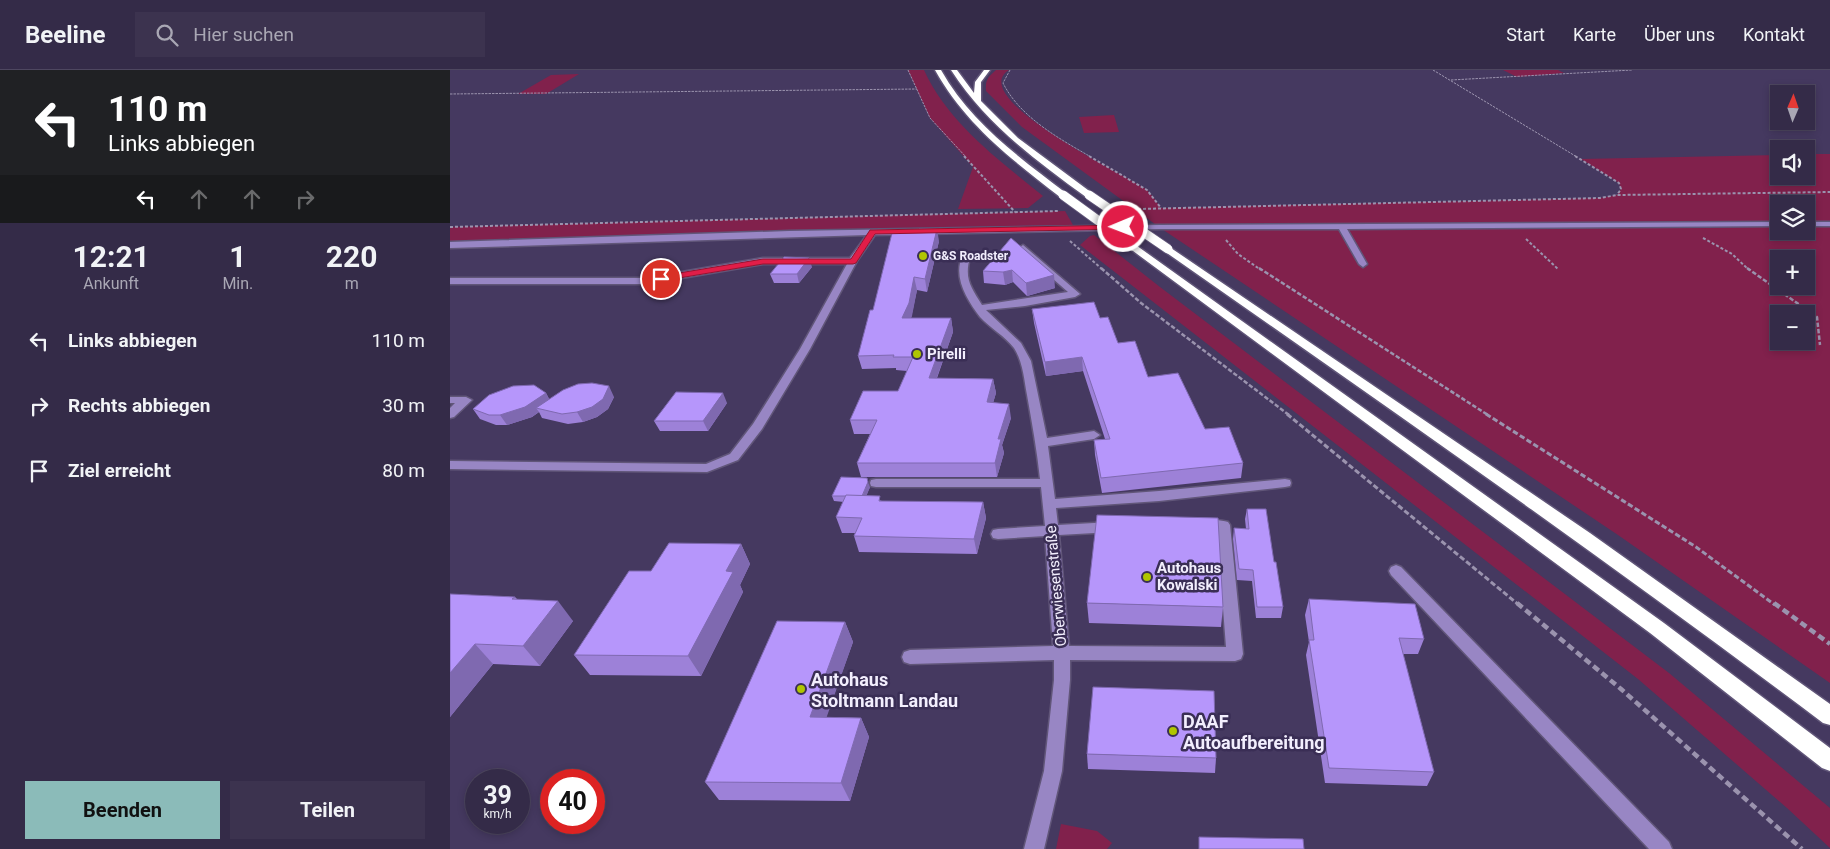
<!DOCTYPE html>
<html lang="de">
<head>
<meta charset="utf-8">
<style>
  :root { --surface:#342b48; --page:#3c334f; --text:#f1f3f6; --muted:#a9a7b4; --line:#4e4760; --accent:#8bbbb9 }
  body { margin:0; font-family:Roboto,sans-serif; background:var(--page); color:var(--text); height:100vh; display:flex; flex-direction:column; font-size:19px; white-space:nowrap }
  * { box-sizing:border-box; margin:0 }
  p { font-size:16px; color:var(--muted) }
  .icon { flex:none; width:28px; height:28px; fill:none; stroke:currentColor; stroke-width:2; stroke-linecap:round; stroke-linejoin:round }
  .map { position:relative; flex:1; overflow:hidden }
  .details { display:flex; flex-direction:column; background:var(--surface); width:450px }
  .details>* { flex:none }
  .hud { background:#202124; color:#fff; overflow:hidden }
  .needle { width:32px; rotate:2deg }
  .fabs { position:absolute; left:1320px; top:15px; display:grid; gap:10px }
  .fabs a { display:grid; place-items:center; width:45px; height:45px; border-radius:0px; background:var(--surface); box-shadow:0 2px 8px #0003,0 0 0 1px var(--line); font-size:25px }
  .speed { position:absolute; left:15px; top:699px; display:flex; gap:10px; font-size:25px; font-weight:700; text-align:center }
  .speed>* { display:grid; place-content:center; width:65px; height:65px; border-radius:50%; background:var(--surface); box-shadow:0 2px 8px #0003,0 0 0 1px var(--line); line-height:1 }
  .speed small { font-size:12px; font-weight:400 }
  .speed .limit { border:8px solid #d22; background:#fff; color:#111 }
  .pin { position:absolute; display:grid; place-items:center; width:42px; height:42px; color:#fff; margin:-21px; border:2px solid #fff; border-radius:50%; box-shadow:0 1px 5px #0007 }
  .me { position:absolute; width:55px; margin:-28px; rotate:269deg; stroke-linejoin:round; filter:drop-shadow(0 0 4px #0008) }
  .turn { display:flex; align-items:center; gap:18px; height:105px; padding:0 25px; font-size:22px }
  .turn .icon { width:65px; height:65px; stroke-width:2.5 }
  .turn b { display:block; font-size:35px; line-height:42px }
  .lanes { display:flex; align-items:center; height:48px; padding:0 25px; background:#0003; justify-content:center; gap:25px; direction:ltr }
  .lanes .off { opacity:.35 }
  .eta { display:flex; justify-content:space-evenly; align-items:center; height:85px; text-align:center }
  .eta b { font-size:30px; font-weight:700; line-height:35px }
  .cta { display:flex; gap:10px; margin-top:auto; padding:10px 25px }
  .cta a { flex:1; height:58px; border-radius:0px; background:var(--accent); color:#111; font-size:20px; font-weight:700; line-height:58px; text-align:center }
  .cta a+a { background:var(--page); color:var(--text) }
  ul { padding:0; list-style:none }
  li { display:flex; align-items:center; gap:15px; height:65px; padding:0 25px }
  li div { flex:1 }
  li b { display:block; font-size:19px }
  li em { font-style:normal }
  header { display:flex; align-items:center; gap:30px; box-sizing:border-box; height:70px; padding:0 25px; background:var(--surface); border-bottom:1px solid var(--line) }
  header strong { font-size:24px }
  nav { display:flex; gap:28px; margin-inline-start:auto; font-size:18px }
  .search { width:350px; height:45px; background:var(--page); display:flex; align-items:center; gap:12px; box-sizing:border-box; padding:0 18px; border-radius:0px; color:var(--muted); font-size:19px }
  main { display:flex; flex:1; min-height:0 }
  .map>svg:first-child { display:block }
  .green { fill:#81214c; fill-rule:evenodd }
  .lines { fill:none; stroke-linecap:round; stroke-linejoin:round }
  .minor-casing { stroke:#615679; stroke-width:3 }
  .highway-casing { stroke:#615679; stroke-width:3 }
  .path-far4 { stroke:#9b93ae; stroke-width:1; stroke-dasharray:2.5 1; stroke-linecap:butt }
  .path-far3 { stroke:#9b93ae; stroke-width:2; stroke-dasharray:3 2; stroke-linecap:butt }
  .path-far2 { stroke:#9b93ae; stroke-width:2.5; stroke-dasharray:4.5 2; stroke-linecap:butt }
  .path-far1 { stroke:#9b93ae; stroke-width:3; stroke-dasharray:5.5 2.5; stroke-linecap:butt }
  .path { stroke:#9b93ae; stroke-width:4.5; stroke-dasharray:7 4; stroke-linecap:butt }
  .minor { fill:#9886c4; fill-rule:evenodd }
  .highway { fill:#fff; fill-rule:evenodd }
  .highway-bridge-casing { stroke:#615679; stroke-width:11; stroke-linecap:butt }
  .highway-bridge { stroke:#fff; stroke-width:9 }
  .wall { fill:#9d81d8 }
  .shaded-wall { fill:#7f69b0 }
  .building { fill:#b696fb; stroke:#7f69b0 }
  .route { fill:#e11d48; stroke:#92132f }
  .poi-dot { fill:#b0c501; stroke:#3a2e55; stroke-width:2 }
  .labels { text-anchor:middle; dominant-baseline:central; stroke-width:5; stroke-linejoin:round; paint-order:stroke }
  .far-poi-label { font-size:12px; font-weight:bold; fill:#f2eefd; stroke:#3a2e55; text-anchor:start }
  .poi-label { font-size:15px; font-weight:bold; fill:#f2eefd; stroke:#3a2e55; text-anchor:start }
  .street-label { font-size:15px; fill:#f2eefd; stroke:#3a2e55 }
  .near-poi-label { font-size:18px; font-weight:bold; fill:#f2eefd; stroke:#3a2e55; text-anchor:start }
</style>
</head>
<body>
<header>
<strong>Beeline</strong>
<div class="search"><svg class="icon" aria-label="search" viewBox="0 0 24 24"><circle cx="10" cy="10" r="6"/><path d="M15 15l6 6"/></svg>Hier suchen</div>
<nav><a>Start</a><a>Karte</a><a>Über uns</a><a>Kontakt</a></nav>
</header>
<main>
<section class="details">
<div class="hud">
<div class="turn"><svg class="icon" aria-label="left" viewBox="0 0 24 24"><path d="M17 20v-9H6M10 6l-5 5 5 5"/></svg><div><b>110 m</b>Links abbiegen</div></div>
<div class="lanes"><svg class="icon" aria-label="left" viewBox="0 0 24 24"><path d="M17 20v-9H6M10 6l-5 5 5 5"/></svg><svg class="icon off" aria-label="ahead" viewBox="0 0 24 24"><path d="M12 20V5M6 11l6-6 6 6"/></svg><svg class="icon off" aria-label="ahead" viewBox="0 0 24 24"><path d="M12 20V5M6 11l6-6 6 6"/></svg><svg class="icon off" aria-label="right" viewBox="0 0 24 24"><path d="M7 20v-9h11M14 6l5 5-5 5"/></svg></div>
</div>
<div class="eta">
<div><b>12:21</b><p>Ankunft</p></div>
<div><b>1</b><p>Min.</p></div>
<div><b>220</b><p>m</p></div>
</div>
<ul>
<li><svg class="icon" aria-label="left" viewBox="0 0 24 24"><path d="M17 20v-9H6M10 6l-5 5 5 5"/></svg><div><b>Links abbiegen</b></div><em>110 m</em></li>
<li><svg class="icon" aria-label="right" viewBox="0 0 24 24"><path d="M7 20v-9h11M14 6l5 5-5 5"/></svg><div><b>Rechts abbiegen</b></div><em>30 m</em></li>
<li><svg class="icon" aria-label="arrive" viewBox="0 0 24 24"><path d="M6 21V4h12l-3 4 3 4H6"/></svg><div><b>Ziel erreicht</b></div><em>80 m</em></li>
</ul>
<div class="cta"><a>Beenden</a><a>Teilen</a></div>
</section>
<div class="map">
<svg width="1380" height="779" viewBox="0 0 1380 779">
  <rect width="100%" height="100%" fill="#453960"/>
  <g class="green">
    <path d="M458,0h16c24,53 75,90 119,126l-15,12 -70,1 15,-42 -43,-49z"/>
    <path d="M546,0h13c-45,28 122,108 138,120 5,5 10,13 14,18l439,-10 17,-3 4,-6 -2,-6 -38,-24 198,-4v21h27v-22h24v529l-212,-148 -459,-308 -137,-100 -36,-36c-1,-11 2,-14 10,-21zM1329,134h27v27h-27zM1329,189h27v27h-27zM1329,244h27v27h-27z"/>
    <path d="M1053,0h55l6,3 -47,4z"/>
    <path d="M129,4l-33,20h-28l33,-19z"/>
    <path d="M664,45l5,17 -35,1 -5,-16z"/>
    <path d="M615,141l8,14 -220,4 -403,15v-17z"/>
    <path d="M644,165l66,52 509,386 161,135v40l-43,-40 -149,-129 -558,-434 10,-9z"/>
    <path d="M611,754l36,7 15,12 -5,6h-51z"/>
  </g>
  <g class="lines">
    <g class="minor-casing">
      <g id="minor">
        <path d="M1329,152v4l-432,3 20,35 -4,3 -4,-3 -20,-35h-180l-284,6 -18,26 -47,88 -48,80 -24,31 -31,12 -257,-3v-8l256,3 24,-10 23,-30 47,-75 47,-85h-84l-116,20h-197v-6h197l116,-20h87l17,-23 -417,13v-6l339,-11 370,-6z"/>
        <rect x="1356" y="152" width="24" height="4"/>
        <path d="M573,175l57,49 -5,3 -50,9 -39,4 35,33 10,18 16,77 47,-7 6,4 -6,4 -46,7 7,53 104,-8 126,-12 5,1 1,3 -1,3 -5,1 -126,14 -103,7 2,17 54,-3 5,1 2,4 -2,4 -5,1 -53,3 10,111 157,1 -9,-117 -20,-1 -2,-3 2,-3c9,-3 22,-4 31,-1l2,3 13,129 -2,5 -6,2 -165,-1v20l-8,91 -18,78h-20l20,-78 10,-91v-20l-144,4 -6,-2 -2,-5 2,-5 6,-2 143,-4 -8,-110 -47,3 -5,-1 -2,-4 2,-4 5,-1 47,-3 -4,-39h-165l-5,-1 -1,-3 1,-3 5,-1h164c-3,-28 -8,-56 -13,-84 -3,-16 -4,-33 -13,-47 -9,-12 -24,-20 -34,-31 -13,-17 -28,-41 -17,-62h6l1,2c-6,22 1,30 12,48l86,-13 -48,-42 -1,-2z"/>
        <path d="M0,327h16l6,3 -18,17 -4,1v-10l5,-5h-5z"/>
        <path d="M946,495l5,2 268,275 3,7h-23l-258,-274 -2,-4 2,-4z"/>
      </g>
    </g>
    <g class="highway-casing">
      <g id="highway">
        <path d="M485,0h6c30,53 78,87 125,123v4h-6c-48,-37 -95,-73 -125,-127z"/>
        <path d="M501,0h6l17,23 1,-11 9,-12h6l-9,12v19l37,37 74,55v4h-6c-51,-37 -100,-73 -135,-127z"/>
        <path d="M683,173l531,380 166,125v23l-8,-3 -172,-135 -521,-385 -1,-2 1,-2z"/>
        <path d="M718,176l422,287 240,171v21l-7,-2c-216,-163 -437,-317 -659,-472l-1,-2 1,-2z"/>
      </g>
    </g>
    <g class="path-far4">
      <path d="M458,0l22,48 36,39"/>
      <path d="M560,0l-7,13c17,34 55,55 88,74"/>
      <path d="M983,0l144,87"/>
      <path d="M1001,10l181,-10"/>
      <path d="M0,24l467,-5"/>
    </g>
    <g class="path-far3">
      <path d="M514,86l51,56"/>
      <path d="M639,86l58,34 14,18"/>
      <path d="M1125,86l44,27 2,6 -4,6"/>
      <path d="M688,139l462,-11 17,-3 213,-3"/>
      <path d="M0,157l609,-16"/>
      <path d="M1253,168l29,16 17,16"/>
      <path d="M1076,169l32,30"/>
      <path d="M776,170l12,14 23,16"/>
      <path d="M620,171l33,29"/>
    </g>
    <g class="path-far2">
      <path d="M651,198l40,35 148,112"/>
      <path d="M809,198l229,147"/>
      <path d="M1297,198l70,49 3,28"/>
    </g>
    <g class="path-far1">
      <path d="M837,344l232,191"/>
      <path d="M1036,344l210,133 79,58"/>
    </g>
    <g class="path">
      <path d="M1067,533l104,86 181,160"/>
      <path d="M1324,533l56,41"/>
    </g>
    <use href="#minor" class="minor"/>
    <use href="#highway" class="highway"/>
    <g class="highway-bridge-casing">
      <g id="highway-bridge">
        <path d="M613,125l70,51"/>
        <path d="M639,125l79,54"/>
      </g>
    </g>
    <use href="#highway-bridge" class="highway-bridge"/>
  </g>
  <g class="wall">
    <path d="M561,168l44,50 -28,8 -14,-14 -8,3 -21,-2 -1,-12z"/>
    <path d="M489,171l-12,51 -10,-2 -6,28h40l2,14 -16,46 56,1 3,14 -3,10 18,15 -9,27 2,8 -7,24h-136l-4,-14 13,-29h-16l-4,-14 48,-29 9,-20 -11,-1v-2l-34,1 -4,-13 15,-46z"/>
    <path d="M362,197l-13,16h-25l-4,-9z"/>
    <path d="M582,239l68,9 18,25 30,34 95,86 -2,15 -139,15 -7,-38 -1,-15 11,-1 -22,-68 -37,5 -12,-53z"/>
    <path d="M96,323l3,6 65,-2 -6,12 -11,8 -14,5 -15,2 -26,-6 -3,-6 -7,5 -25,8h-11l-16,-6 -7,-10z"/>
    <path d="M277,333l-19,28h-48l-6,-10z"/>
    <path d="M420,417l-4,9 16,5 101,1 3,16 -9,36 -118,-2 -5,-16 1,-3h-13l-6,-16 8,-15 -10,-1 -2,-5z"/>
    <path d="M797,439l27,53 9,45 -2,11h-25l-4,-37 -15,-1 -4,-41 1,-11 12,1 -1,-10z"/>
    <path d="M291,474l9,20 -10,21 3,7 -42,84 -111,-1 -16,-20z"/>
    <path d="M0,524l65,3 2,2 56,22 -33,45 -47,-2 -43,53z"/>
    <path d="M859,529l115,40 -6,15h-15l31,118 -7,14 -102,-3 -19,-128 3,-13 -4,-27z"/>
    <path d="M637,533l136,4 -2,20 -132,-4z"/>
    <path d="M395,552l8,20 -27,75 35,1 8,19 -19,64 -131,-1 -14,-18z"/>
    <path d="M637,684l129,4 -1,15 -127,-4z"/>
  </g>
  <g class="shaded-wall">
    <path d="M487,159l2,12 -12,51 -2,-13z"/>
    <path d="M359,188l3,9 -13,16 -2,-9z"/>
    <path d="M562,200l1,12 -8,3 -2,-13z"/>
    <path d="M604,205l1,13 -28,8 -1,-13z"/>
    <path d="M464,207l3,13 -5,26 -7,15 -3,-13z"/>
    <path d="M501,248l2,14 -21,59 -3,-13z"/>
    <path d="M632,287l1,14 -37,5 -1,-14z"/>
    <path d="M543,309l3,14 -7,23 -2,-14z"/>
    <path d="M159,316l5,11 -6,12 -11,8 -14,5 -6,-10z"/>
    <path d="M96,323l6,11 -16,4 3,4 -7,5 -25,8 -7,-10z"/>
    <path d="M273,323l4,10 -19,28 -5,-10z"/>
    <path d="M559,334l2,14 -9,27 2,8 -7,24 -2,-14 3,-24z"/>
    <path d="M418,412l2,5 -6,15 -2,-5z"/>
    <path d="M533,432l3,16 -9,36 -3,-15z"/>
    <path d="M291,474l9,20 -10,21 3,7 -42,84 -13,-20 38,-85z"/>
    <path d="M108,531l15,20 -33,45 -17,-20z"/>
    <path d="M395,552l8,20 -33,94 -10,-19z"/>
    <path d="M25,574l18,20 -43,53v-44z"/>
    <path d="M411,648l8,19 -19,64 -9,-18z"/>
  </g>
  <g class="building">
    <path d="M469,159h18l-12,50 -11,-2 -5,26 -7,15h49l-22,60 64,1 -6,23 22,2 -11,35h3l-6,24h-138l20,-43h-27l13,-29h35l15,-34h-20l1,-2 -36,1 12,-46h3l19,-77 26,-1z"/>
    <path d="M561,168l43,37 -28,8 -14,-13 -9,2 -20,-1z"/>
    <path d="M334,187l25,1 -12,16h-27z"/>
    <path d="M644,232l6,16 8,-1 10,26 17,-2 13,36 30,-4 27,56 24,-2 14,36 -142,15 -7,-38 16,-1 -28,-82 -37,5 -13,-53z"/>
    <path d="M142,313l17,3 -6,13 -11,8 -15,5 -15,2 -26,-6 27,-18 15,-6z"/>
    <path d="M84,315l12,8 -21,14 -25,8h-11l-16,-6 16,-14 24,-9z"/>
    <path d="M226,322l47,1 -20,28h-49z"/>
    <path d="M391,407l26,1 1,4 -6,14h-30z"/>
    <path d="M396,425l34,1 -1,5 104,1 -9,37 -120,-3 8,-18 -26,-1z"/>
    <path d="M797,439h19l8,53h2l7,45h-26l-4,-37 -14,-1 -5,-41 15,1z"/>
    <path d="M647,445l121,3 5,89 -136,-4z"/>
    <path d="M219,473l72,1 -15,27 7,1 -45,84 -114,-1 55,-84h22z"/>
    <path d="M0,524l65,3 -3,2 46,2 -35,45 -48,-2 -25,29z"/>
    <path d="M859,529l106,5 9,35 -25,-1 35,134 -105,-4 -20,-128h5z"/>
    <path d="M327,551l68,1 -35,95 51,1 -20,65 -136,-1z"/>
    <path d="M643,617l121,4 2,67 -129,-4z"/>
    <path d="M749,767l104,2 1,10h-105z"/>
  </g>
  <path class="route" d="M673,155l3,1v3l-251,5 -19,29 -3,1h-90l-102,17 -4,-2 4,-3 102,-17h88l19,-29h3z"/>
  <g class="poi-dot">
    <circle cx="473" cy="186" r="5"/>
    <circle cx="467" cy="284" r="5"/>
    <circle cx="697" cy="507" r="5"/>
    <circle cx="351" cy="619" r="5"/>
    <circle cx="723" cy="661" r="5"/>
  </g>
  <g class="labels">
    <g class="far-poi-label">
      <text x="483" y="186">G&amp;S Roadster</text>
    </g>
    <g class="poi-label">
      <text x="477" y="284">Pirelli</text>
      <text x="707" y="498">Autohaus<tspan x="707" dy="17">Kowalski</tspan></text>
    </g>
    <g class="street-label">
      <text transform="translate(606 516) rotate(-95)">Oberwiesenstraße</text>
    </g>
    <g class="near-poi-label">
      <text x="361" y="609">Autohaus<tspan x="361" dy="21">Stoltmann Landau</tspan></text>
      <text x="733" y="651">DAAF<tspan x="733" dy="21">Autoaufbereitung</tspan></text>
    </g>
  </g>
</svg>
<div class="fabs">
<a><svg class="needle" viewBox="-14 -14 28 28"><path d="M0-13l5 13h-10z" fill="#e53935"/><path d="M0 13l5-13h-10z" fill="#a9a7b4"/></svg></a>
<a><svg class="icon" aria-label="sound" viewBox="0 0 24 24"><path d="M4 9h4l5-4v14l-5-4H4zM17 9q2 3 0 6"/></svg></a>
<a><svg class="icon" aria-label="layers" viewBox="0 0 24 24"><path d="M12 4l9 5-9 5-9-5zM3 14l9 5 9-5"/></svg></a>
<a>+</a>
<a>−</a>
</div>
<div class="speed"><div>39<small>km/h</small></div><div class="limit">40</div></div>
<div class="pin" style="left:211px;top:209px;background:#d93025"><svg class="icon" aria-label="arrive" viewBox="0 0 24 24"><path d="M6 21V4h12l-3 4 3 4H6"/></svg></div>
<svg class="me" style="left:673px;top:157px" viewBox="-20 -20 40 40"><circle r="17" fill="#e11d48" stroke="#fff" stroke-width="3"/><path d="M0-11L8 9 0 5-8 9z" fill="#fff"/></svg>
</div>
</main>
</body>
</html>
